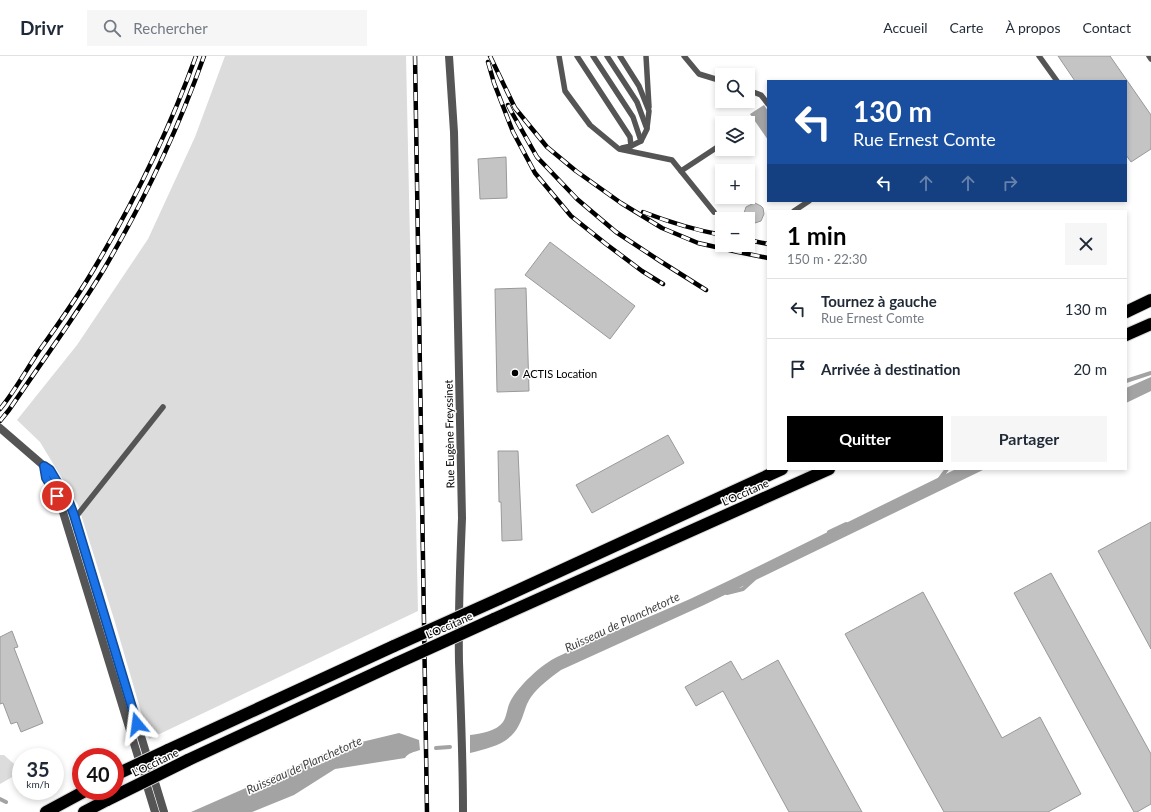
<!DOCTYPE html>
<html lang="fr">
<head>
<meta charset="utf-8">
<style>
  :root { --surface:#fff; --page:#f6f6f7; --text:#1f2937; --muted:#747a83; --line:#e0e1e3; --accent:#000 }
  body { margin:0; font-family:Lato,sans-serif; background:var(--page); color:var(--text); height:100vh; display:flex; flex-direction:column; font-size:15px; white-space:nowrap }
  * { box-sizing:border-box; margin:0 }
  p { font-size:13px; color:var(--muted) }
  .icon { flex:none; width:22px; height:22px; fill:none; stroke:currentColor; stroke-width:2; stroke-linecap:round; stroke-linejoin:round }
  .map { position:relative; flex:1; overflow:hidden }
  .details { position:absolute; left:767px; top:154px; width:360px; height:260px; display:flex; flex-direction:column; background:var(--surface); border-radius:0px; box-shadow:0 2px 6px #0003 }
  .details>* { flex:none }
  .banner { position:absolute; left:767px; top:24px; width:360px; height:122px; border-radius:0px; box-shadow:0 2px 6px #0003; background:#1a4fa0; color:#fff; overflow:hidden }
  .tools { position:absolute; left:715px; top:12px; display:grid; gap:8px }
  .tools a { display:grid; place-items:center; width:40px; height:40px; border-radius:0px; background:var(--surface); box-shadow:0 2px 6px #0003; font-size:20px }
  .speed { position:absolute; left:12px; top:692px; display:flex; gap:8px; font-size:20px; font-weight:700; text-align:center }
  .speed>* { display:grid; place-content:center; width:52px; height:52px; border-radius:50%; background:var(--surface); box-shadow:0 2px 6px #0003; line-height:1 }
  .speed small { font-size:10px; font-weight:400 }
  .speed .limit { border:6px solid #d22; background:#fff; color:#111 }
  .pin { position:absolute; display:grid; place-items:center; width:34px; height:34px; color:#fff; margin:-17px; border:2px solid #fff; border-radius:50%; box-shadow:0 1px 4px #0007 }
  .me { position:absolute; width:44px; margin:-22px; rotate:344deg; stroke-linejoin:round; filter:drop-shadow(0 0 3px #0008) }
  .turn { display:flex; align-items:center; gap:14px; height:84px; padding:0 20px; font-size:18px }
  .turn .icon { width:52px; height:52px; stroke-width:2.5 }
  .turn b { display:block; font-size:28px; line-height:34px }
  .lanes { display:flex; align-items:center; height:38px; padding:0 20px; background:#0003; justify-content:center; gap:20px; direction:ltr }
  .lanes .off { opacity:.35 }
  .round { display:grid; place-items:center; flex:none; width:42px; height:42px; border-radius:0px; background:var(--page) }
  .summary { display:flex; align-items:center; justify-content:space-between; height:68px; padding:0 20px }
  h1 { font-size:24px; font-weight:700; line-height:30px; color:var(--accent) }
  .cta { display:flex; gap:8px; margin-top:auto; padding:8px 20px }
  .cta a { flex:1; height:46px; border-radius:0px; background:var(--accent); color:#fff; font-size:16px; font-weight:700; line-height:46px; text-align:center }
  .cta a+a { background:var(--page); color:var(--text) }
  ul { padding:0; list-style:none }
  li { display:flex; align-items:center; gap:12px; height:60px; padding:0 20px; border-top:1px solid var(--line) }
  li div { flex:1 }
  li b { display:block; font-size:15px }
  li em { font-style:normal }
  header { display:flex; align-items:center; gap:24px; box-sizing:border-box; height:56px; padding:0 20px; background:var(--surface); border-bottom:1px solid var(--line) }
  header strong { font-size:19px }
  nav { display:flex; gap:22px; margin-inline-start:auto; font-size:14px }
  .search { width:280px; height:36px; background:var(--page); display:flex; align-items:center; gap:10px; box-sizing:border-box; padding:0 14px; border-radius:0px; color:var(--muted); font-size:15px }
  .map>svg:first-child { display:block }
  .green { fill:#dcdcdc }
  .water { fill:#a3a3a3 }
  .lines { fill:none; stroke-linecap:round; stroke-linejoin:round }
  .stream { stroke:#a3a3a3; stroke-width:4 }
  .building { fill:#c4c4c4; stroke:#999 }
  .motorway-casing { stroke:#dbdbdb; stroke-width:14 }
  .service { stroke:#555; stroke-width:5.5 }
  .tertiary { stroke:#555; stroke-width:8 }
  .motorway { stroke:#000; stroke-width:12 }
  .rail-casing { stroke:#000; stroke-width:4.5 }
  .rail { stroke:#fff; stroke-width:3; stroke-dasharray:9; stroke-linecap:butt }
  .motorway-bridge-casing { stroke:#dbdbdb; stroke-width:14; stroke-linecap:butt }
  .motorway-bridge { stroke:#000; stroke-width:12 }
  .route-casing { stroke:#114b97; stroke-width:10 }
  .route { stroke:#1a73e8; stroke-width:7 }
  .poi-dot { fill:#000; stroke:#fff; stroke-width:1.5 }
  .labels { text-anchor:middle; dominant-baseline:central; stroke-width:3; stroke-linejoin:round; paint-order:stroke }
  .poi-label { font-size:11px; fill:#000; stroke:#fff; text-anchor:start }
  .street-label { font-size:11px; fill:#000; stroke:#fff }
  .water-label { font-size:12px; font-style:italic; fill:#444; stroke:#fff }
</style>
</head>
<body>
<header>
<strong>Drivr</strong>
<div class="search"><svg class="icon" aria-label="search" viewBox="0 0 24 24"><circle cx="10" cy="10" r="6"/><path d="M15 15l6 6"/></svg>Rechercher</div>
<nav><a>Accueil</a><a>Carte</a><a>À propos</a><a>Contact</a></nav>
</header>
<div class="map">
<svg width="1151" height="756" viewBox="0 0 1151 756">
  <rect width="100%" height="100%" fill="#fff"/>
  <g class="green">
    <path d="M225,0h181l12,555 -269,128 -35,-120 -36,-114 -38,-63 -23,-22 60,-75 71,-106 47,-102z"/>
    <path d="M0,699h4l17,15v2l-21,12z"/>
  </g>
  <g class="water">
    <path d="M764,49l4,6v29l-18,-26z"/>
    <path d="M1151,321v14l-25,12v-15z"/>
    <path d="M956,413h29l-281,136 -143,65c-11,8 -22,16 -30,27 -6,8 -7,19 -12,28 -9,19 -30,23 -49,28v-18c10,-1 27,-4 33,-13 4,-6 4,-14 7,-20 8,-16 32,-38 47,-45 44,-21 89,-38 133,-58 89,-42 177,-87 266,-130z"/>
    <path d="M399,677l20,7 1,10c-6,2 -12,3 -15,8l-70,11 -41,26 -42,17h-61l134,-59 24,-8z"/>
  </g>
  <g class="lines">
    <g class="stream">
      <path d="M1126,325l25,-8"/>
      <path d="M939,424l8,-11"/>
      <path d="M829,476l17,-8"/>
      <path d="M727,537l16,-4 11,-10"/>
      <path d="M436,692l14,-1"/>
      <path d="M0,743l6,3"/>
    </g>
  </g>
  <g class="building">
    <path d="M1058,0h52l41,59v34l-20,13 -5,-7v-74h-51z"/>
    <path d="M506,101l1,41 -27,1 -2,-40z"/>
    <path d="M755,147l6,3 2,2 1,6 -3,7 -6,2h-4l-3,-2v-2h-2l-2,-6 2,-6 6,-3z"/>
    <path d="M550,186l85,64 -25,33 -85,-64z"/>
    <path d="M526,232l3,103 -32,1 -2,-103z"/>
    <path d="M668,379l16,28 -92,50 -16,-28z"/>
    <path d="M498,395h20l4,89 -20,1 -1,-39h-2z"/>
    <path d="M1151,466v127l-53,-98z"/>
    <path d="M1051,517l100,181v50l-14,8h-3l-120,-219z"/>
    <path d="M923,536l79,146 38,-21 41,77 -33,18h-104l-99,-178z"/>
    <path d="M12,575l6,16 -4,1 29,75 -22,9 -4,-10 -6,2 -8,-21 -3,1v-67z"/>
    <path d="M778,604l84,152h-73l-66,-121 -27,15 -11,-19 46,-26 11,19z"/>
  </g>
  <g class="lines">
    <g class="motorway-casing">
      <g id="motorway">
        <path d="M1126,256l25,-12"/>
        <path d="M1126,279l25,-11"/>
        <path d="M499,543l283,-130"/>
        <path d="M494,563l335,-150"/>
        <path d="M168,694l226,-104"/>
        <path d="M188,704l209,-97"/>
        <path d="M46,756l39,-21"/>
        <path d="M84,756l23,-12"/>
      </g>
    </g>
    <g class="service">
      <path d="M559,0l6,35 25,34 29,24 53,11 42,52"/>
      <path d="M577,0l53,81 1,9 -9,2"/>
      <path d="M593,0l40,61 8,24 -10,5"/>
      <path d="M607,0l30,46 10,27 -6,12"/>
      <path d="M620,0l19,30 10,25 -2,17"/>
      <path d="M646,0l3,51"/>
      <path d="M684,0l15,18 23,7"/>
      <path d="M1039,0l18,25"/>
      <path d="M1149,0l2,3"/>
      <path d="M748,34l13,5 7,9"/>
      <path d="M681,115l41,-27"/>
      <path d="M794,155l15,-10"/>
      <path d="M75,462l88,-111"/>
    </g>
    <g class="tertiary">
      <path d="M449,0l5,76 8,386c-2,48 -4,96 -3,144 2,50 4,100 4,150"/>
      <path d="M0,372l44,38 6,4 19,32 5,13 90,297"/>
      <path d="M44,410c4,16 13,30 19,46l92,300"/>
    </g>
    <use href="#motorway" class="motorway"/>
    <g class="rail-casing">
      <g id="rail">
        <path d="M415,0l12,756"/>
        <path d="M490,0l25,52 32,39 29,24 45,32 41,25 36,15 40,9 30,6"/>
        <path d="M488,6l6,21 19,49 22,41 36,43 35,28 36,27 21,13"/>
        <path d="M508,49l3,6 26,46 40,42 39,33 44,29 46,29"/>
        <path d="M643,156c26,10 52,18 79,23"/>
        <path d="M748,184l20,4"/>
        <path d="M0,353c15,-18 26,-39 39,-58 21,-29 41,-58 59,-89 39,-66 72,-134 98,-206"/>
        <path d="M0,365l9,-11c32,-47 66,-93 95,-141 40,-68 74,-139 100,-213"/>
      </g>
    </g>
    <use href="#rail" class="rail"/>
    <g class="motorway-bridge-casing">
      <g id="motorway-bridge">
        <path d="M394,590l105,-47"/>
        <path d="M397,607l97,-44"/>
        <path d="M115,719l53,-25"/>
        <path d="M107,744l81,-40"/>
      </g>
    </g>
    <use href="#motorway-bridge" class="motorway-bridge"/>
  </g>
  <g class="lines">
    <g class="route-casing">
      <path id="route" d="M57,440l-11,-18 -2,-12 6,4 19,32 5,13 63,209"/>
    </g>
    <use href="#route" class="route"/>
  </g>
  <circle class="poi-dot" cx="515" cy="317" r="4"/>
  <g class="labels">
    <g class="poi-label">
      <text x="523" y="317">ACTIS Location</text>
    </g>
    <g class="street-label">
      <text transform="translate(449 378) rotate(-91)">Rue Eugène Freyssinet</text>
      <text transform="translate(745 436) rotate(-24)">L'Occitane</text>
      <text transform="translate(449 569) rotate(-24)">L'Occitane</text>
      <text transform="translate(155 706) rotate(-26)">L'Occitane</text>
    </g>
    <g class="water-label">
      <text transform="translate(622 566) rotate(-25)">Ruisseau de Planchetorte</text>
      <text transform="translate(304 709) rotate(-24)">Ruisseau de Planchetorte</text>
    </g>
  </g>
</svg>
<div class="tools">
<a><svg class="icon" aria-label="search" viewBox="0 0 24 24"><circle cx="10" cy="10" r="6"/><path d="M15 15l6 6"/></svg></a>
<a><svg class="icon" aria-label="layers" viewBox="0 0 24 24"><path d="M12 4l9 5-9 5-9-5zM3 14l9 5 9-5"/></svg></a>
<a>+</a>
<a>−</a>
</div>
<div class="speed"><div>35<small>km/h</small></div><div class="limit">40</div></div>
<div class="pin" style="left:57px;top:440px;background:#d93025"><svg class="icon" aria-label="arrive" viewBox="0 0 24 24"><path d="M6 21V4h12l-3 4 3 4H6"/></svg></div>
<svg class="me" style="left:137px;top:668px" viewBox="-20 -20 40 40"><path d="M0-17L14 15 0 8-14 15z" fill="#1a73e8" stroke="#fff" stroke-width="4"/></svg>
<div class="banner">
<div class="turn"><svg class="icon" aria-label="left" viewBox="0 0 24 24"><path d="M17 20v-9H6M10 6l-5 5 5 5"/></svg><div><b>130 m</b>Rue Ernest Comte</div></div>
<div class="lanes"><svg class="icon" aria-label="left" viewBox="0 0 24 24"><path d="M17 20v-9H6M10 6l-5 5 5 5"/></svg><svg class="icon off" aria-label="ahead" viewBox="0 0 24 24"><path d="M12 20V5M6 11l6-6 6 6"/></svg><svg class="icon off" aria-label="ahead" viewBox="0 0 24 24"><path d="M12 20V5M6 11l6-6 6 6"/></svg><svg class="icon off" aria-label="right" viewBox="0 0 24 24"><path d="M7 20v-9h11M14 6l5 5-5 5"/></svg></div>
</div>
<section class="details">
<div class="summary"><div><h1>1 min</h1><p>150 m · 22:30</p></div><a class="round"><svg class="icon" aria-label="close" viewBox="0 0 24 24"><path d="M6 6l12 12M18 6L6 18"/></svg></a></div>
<ul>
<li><svg class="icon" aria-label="left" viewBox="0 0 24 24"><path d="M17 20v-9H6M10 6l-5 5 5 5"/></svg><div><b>Tournez à gauche</b><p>Rue Ernest Comte</p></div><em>130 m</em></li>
<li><svg class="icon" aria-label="arrive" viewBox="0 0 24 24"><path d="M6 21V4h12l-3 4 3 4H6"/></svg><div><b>Arrivée à destination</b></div><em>20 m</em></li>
</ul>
<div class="cta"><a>Quitter</a><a>Partager</a></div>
</section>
</div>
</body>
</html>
